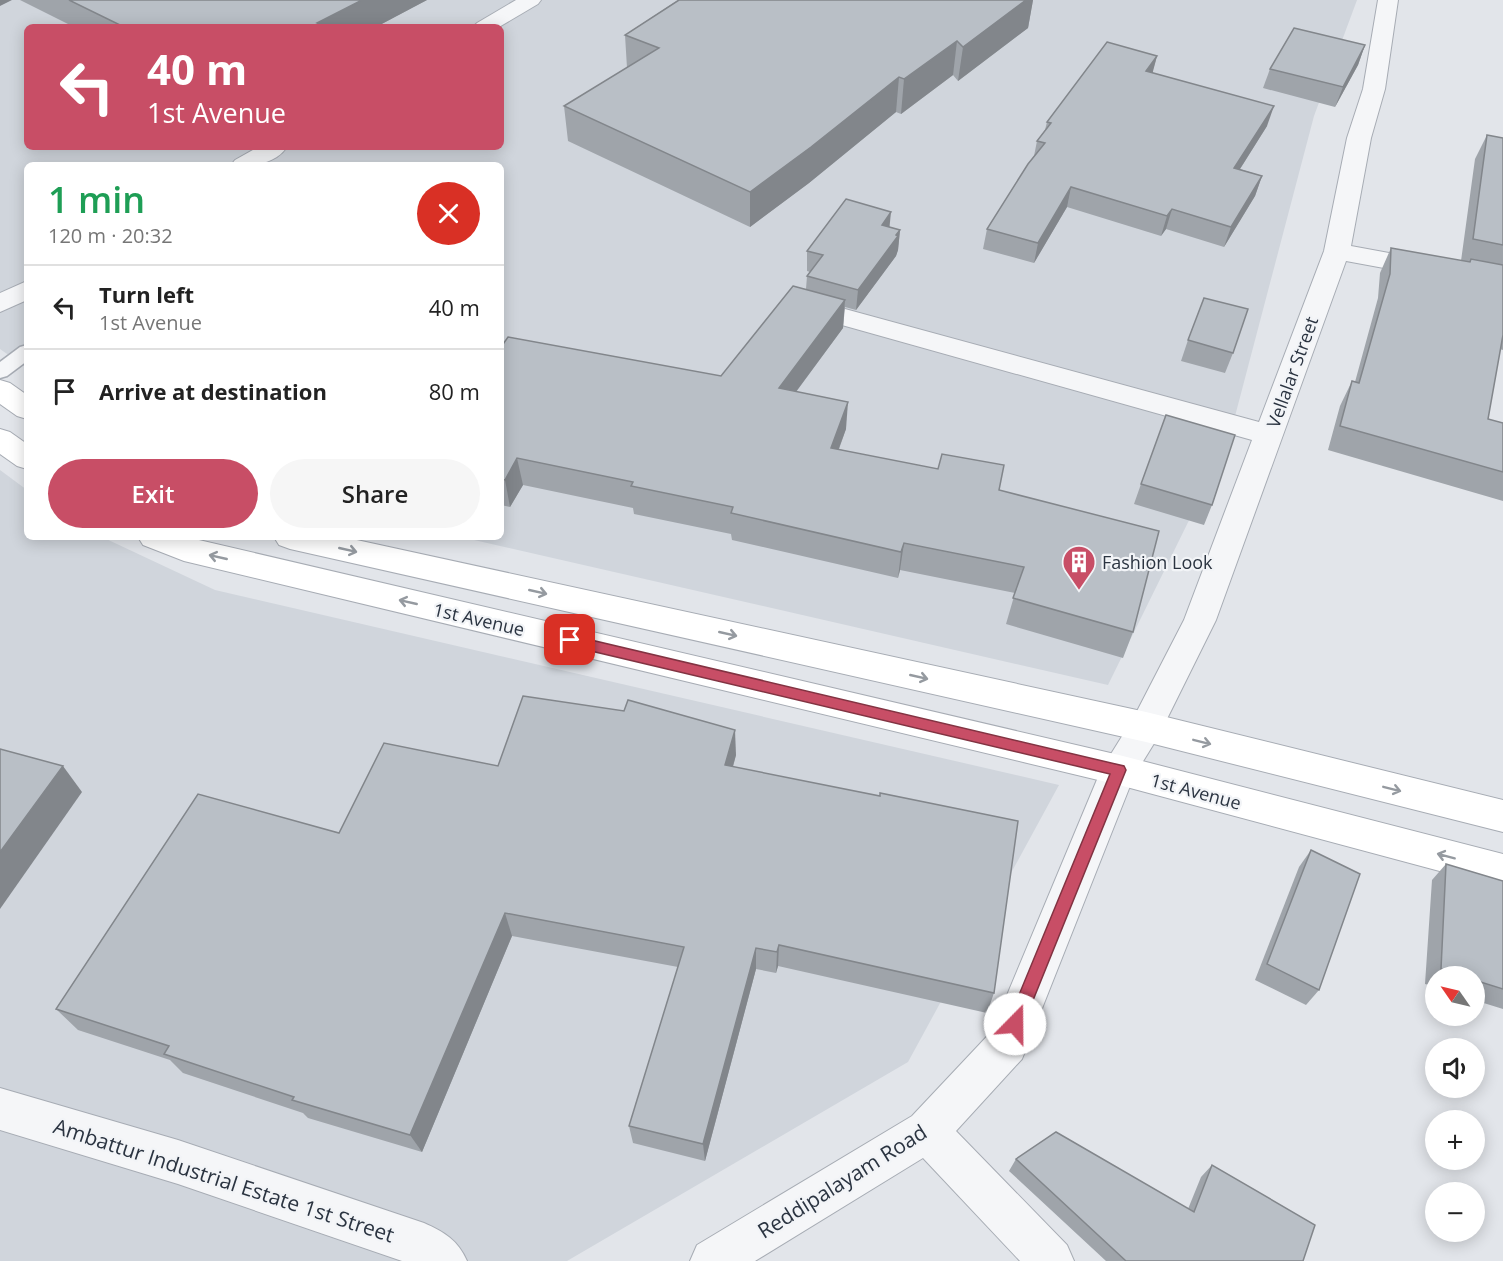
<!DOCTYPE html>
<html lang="en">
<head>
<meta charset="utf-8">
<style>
  :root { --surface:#fff; --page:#f6f6f6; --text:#222; --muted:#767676; --line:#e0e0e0; --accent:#c84e66 }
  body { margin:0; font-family:"Open Sans",sans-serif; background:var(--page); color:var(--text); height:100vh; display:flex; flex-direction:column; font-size:22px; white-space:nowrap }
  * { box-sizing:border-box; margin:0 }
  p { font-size:20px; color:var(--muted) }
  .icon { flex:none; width:33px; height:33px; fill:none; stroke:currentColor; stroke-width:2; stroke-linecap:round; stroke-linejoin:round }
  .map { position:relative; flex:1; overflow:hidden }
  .drawer { position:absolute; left:24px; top:162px; width:480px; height:378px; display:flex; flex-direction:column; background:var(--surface); border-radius:9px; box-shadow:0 3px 15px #0003 }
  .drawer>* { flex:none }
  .guide { position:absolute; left:24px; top:24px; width:480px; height:126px; border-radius:9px; box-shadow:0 3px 15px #0003; background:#c84e66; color:#fff; overflow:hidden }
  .needle { width:39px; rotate:304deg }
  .fabs { position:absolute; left:1425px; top:966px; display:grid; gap:12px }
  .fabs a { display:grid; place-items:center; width:60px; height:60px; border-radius:50%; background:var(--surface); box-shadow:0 3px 15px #0003; font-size:30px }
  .pin { position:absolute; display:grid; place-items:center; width:51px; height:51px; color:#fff; margin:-26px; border-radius:12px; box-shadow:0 3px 9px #0006 }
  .me { position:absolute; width:66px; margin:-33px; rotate:22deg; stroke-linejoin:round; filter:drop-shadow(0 0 4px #0008) }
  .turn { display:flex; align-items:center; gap:21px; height:126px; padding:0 24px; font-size:27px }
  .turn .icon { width:78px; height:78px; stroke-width:2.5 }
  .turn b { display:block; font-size:42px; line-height:51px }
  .round { display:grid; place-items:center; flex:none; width:63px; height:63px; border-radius:32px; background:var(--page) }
  .head { display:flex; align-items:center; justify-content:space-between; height:102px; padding:0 24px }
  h1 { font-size:36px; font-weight:600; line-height:45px; color:#1e9e55 }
  .cta { display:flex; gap:12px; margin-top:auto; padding:12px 24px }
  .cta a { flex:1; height:69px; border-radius:36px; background:var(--accent); color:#fff; font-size:24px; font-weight:600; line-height:69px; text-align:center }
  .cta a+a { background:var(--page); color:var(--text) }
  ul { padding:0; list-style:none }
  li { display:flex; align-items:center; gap:18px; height:84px; padding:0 24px; border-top:2px solid var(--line) }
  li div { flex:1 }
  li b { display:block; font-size:22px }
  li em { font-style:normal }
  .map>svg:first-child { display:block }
  .built { fill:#d0d5dc; fill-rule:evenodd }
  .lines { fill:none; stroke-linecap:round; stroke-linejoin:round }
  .service-casing { stroke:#a7acb4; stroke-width:3 }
  .minor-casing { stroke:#a7acb4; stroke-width:2 }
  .secondary-casing { stroke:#a7acb4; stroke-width:2 }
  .service { fill:#f5f6f8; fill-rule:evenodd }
  .minor { fill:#f5f6f8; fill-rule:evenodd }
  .secondary { fill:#fff; fill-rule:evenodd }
  .wall { fill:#9fa4aa }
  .shaded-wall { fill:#82868b }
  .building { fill:#b9bfc6; stroke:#82868b; stroke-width:1.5 }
  .oneway { stroke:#959aa0 }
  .route { fill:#c84e66; stroke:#823342; stroke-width:1.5 }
  .labels { text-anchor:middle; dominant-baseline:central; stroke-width:4.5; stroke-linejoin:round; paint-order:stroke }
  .street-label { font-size:18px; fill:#2b3441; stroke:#f2f4f7 }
  .poi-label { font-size:18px; fill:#2b3441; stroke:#f2f4f7; text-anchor:start }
  .near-street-label { font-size:21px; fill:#2b3441; stroke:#f2f4f7 }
</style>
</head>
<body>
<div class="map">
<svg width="1503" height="1261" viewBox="0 0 1503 1261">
  <rect width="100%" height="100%" fill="#e2e5ea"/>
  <g class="built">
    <path d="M0,0h1357l-43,116 -85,323 -121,246 -647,-148h40v-372h-474v203l-27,-19zM27,27h474v120h-474z"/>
    <path d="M0,470l27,20v47h75l113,53 844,195 -151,277 -341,199h-567z"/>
  </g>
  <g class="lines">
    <g class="service-casing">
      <path id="service" d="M27,345v16l-20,15 -7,2v-16l20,-15z"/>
    </g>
    <g class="minor-casing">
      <g id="minor">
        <path d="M516,0h25l-3,4 -39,23h-26l4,-4z"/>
        <path d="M1378,0h20l-13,89 -14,49 -20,108 152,28v16l-157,-29 -130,359 -58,117 -24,39 -112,283 -66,72 111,114 7,16h-54l-97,-103 -168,103h-65l7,-16 215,-129 80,-85 109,-261 33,-53 50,-97 68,-180 -460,-129 -4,-6 4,-6 9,-2 458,125 65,-171 23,-113 16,-49z"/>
        <path d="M258,147h29c-13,19 -36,18 -56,18l4,-5z"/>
        <path d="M27,281v19l-27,12v-19z"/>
        <path d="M0,1088l178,52 246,83c20,9 34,17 43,38h-65l-224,-77 -178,-54z"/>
      </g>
    </g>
    <g class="secondary-casing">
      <g id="secondary">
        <path d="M0,380l10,3 17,12v24l-10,-3 -17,-12z"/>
        <path d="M0,429l10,3 17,12v25l-10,-3 -17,-12z"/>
        <path d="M138,537h48l933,218 384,99v34l-384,-103 -935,-224 -41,-16z"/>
        <path d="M274,537h69l803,175 357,88v32l-357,-90 -856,-193 -11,-4z"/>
      </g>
    </g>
    <use href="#service" class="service"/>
    <use href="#minor" class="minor"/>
    <use href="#secondary" class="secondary"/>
  </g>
  <g class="wall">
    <path d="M20,0h407l-51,27h-302z"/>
    <path d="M678,0h355l-5,28 -70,53 -5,-6 -52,39 -5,-2 -87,71 -59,44 -182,-86 -4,-35 63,-38 -2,-33z"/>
    <path d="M1365,45l-7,20 -23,42 -72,-19 7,-19z"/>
    <path d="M1157,56l-5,17 115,53 -27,43 22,7 -7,20 -31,51 -58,-18 -5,7 -94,-29 -33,56 -51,-14 4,-20 47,-73 3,-15 8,-11 2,-8z"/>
    <path d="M1487,135l16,3v212l-3,-1 -12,70 15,4v78l-175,-51 12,-44 12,-25 3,1 23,-84 2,-25 11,-25 70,13 14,-102z"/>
    <path d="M890,227l10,3 -2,20 -2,6 -40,54 -11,-3 -2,21 -47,64 50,37 -7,20 160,41 134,142 -10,26 -117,-34 9,-31 -115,-23 -2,8 -166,-38 -1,-6 -97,-20 -1,-6 -110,-23 -13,22 -9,-2v-158l220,29 85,-87 1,-13 3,-4 -3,-1v-20z"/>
    <path d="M1188,340l45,13 -8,20 -44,-12z"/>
    <path d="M1141,484l71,21 -8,20 -70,-21z"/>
    <path d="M736,755l-3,12 261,226 -7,20 -209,-47 -2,7 -20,-4 -51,192 -72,-18 -4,-17 49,-159 -166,-31 -90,216 -114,-34 -5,-5 -120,-40 -13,-13 -92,-30 -22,-21 283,-176 159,-67z"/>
    <path d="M1311,850l8,140 -13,15 -51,-25 44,-113z"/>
    <path d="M1446,864l57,17v128l-29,-9v-24h-38v11l-11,-3 7,-104z"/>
    <path d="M1016,1159l172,50 13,-32 11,-12 91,96h-197l-97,-90z"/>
  </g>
  <g class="shaded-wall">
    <path d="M0,0h12l-12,6z"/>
    <path d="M362,0h65l-51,27h-58l-1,-4z"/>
    <path d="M1026,0h7l-5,28 -70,53 5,-34z"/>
    <path d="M957,41l-4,34 -52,39 3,-35z"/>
    <path d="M1365,45l-7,20 -23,42 8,-20z"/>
    <path d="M1157,56l-5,19 -6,-4z"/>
    <path d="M899,77l-3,35 -87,71 -59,44v-35z"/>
    <path d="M1274,106l-7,20 -39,62 6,-20z"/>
    <path d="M1262,176l-7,20 -31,51 7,-20z"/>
    <path d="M1071,187l-4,20 -33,56 4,-20z"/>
    <path d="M1172,209l-6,20 -5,7 6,-20z"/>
    <path d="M891,212l-2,20 -7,-7z"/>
    <path d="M900,230l-2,20 -2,6 -40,54 2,-20z"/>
    <path d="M845,300l-2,28 -65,88 1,-28z"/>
    <path d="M848,402l-2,27 -17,46 2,-27z"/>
    <path d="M517,458l6,27 -13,22 -5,-27z"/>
    <path d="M904,543l-4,27 -2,8 3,-26z"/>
    <path d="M735,730l1,25 -10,35 -1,-25z"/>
    <path d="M63,766l19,26 -82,117v-57z"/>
    <path d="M505,913l7,23 -90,216 -12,-17z"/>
    <path d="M779,945l-1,21 -2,7 1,-21z"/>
    <path d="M756,948v21l-51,192 -2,-17z"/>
  </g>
  <g class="building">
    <path d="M69,0h293l-45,23 9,4h-202z"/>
    <path d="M679,0h347l-63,47 -6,-6 -53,38 -5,-2 -88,70 -61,45 -186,-86 95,-58 -34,-13z"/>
    <path d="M1294,28l71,17 -22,42 -73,-18z"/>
    <path d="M1107,42l50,14 -11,15 128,35 -40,62 28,8 -31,51 -59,-18 -5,7 -96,-29 -33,56 -51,-14 41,-65 17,-21 -8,-2 14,-18 -4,-1z"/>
    <path d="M1487,135l16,3v107l-30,-6z"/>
    <path d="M846,199l45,13 -9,13 18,5 -4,5 2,1 -40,54 -51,-14 16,-21 -16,-4z"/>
    <path d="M1391,248l79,14 1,-3 32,6v70l-15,84 15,4v49l-163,-46 12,-45 7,2 31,-109z"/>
    <path d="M793,286l52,14 -66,88 69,14 -17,46 107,21 4,-15 62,11 -5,25 160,41 -26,101 -120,-34 11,-31 -120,-24 -3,9 -170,-39 2,-6 -102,-21 2,-4 -116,-24 -12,22 -4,-1v-132l7,-10 213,39z"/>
    <path d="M1204,298l44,11 -15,44 -45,-13z"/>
    <path d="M1166,415l69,20 -23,70 -71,-21z"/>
    <path d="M523,696l101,15 4,-11 107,30 -10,35 155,31v-3l138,28 -24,172 -215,-48 -2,7 -21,-4 -53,196 -74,-18 55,-179 -179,-34 -95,222 -118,-35 2,-3 -130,-43 5,-8 -113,-37 142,-215 141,39 45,-90 114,23z"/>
    <path d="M0,749l63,17 -63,86z"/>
    <path d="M1311,850l49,24 -41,116 -52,-26z"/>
    <path d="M1446,864l57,17v108l-29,-9v-4h-9l-24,-7z"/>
    <path d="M1056,1132l138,80 18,-47 103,60 -12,36h-177l-110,-102z"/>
  </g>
  <defs><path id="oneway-shaft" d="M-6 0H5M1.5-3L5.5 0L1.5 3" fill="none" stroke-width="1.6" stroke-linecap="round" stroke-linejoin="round" transform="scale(1.5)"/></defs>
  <g class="oneway">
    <use href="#oneway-shaft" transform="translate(348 550) rotate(13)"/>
    <use href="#oneway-shaft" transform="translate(218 557) rotate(-167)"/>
    <use href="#oneway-shaft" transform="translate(538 592) rotate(13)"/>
    <use href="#oneway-shaft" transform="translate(408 602) rotate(-167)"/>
    <use href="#oneway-shaft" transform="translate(728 634) rotate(13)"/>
    <use href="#oneway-shaft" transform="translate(919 677) rotate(13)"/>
    <use href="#oneway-shaft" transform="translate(1202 742) rotate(14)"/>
    <use href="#oneway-shaft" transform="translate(1392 789) rotate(14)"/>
    <use href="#oneway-shaft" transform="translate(1446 856) rotate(-165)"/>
  </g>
  <path class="route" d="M570,635l554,131 2,4 -105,260 -6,2 -6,-2 -2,-6 103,-250 -540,-128 -6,-6z"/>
  <defs>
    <g id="building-pin" transform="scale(1.725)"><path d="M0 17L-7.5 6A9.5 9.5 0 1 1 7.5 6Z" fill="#c84e66" stroke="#f2f4f7"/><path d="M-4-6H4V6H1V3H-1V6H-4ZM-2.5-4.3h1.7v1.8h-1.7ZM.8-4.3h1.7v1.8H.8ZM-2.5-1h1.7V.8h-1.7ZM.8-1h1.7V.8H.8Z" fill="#fff"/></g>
  </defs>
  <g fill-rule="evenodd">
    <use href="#building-pin" x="1079" y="562"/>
  </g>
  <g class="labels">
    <g class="street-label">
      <text transform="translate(1292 372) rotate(-70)">Vellalar Street</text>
      <text transform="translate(479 619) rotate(13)">1st Avenue</text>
      <text transform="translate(1196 791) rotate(15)">1st Avenue</text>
    </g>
    <g class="poi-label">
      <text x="1102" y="562">Fashion Look</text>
    </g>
    <g class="near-street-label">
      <text transform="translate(224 1180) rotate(18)">Ambattur Industrial Estate 1st Street</text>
      <text transform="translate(842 1181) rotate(-32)">Reddipalayam Road</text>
    </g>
  </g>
</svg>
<div class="fabs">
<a><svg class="needle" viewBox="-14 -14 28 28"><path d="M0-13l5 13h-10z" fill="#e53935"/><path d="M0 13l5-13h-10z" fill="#767676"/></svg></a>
<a><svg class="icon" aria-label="sound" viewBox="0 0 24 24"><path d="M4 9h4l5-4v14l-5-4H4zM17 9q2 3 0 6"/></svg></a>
<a>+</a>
<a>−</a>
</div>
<div class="pin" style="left:570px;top:640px;background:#d93025"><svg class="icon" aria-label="arrive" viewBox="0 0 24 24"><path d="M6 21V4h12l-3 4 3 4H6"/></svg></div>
<svg class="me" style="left:1015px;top:1024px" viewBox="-20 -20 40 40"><circle r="19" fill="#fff"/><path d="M0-13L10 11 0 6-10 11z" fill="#c84e66"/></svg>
<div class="guide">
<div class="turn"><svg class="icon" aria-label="left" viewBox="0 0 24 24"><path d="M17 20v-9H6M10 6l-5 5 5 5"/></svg><div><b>40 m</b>1st Avenue</div></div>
</div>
<section class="drawer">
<div class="head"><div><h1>1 min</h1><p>120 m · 20:32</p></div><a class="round" style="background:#d93025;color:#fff"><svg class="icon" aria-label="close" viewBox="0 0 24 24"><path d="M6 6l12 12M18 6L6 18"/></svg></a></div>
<ul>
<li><svg class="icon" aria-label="left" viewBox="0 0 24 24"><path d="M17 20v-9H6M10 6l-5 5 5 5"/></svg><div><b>Turn left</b><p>1st Avenue</p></div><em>40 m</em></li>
<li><svg class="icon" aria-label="arrive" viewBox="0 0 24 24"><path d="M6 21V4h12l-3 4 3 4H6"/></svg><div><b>Arrive at destination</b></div><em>80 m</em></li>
</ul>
<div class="cta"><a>Exit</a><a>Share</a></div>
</section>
</div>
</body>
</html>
